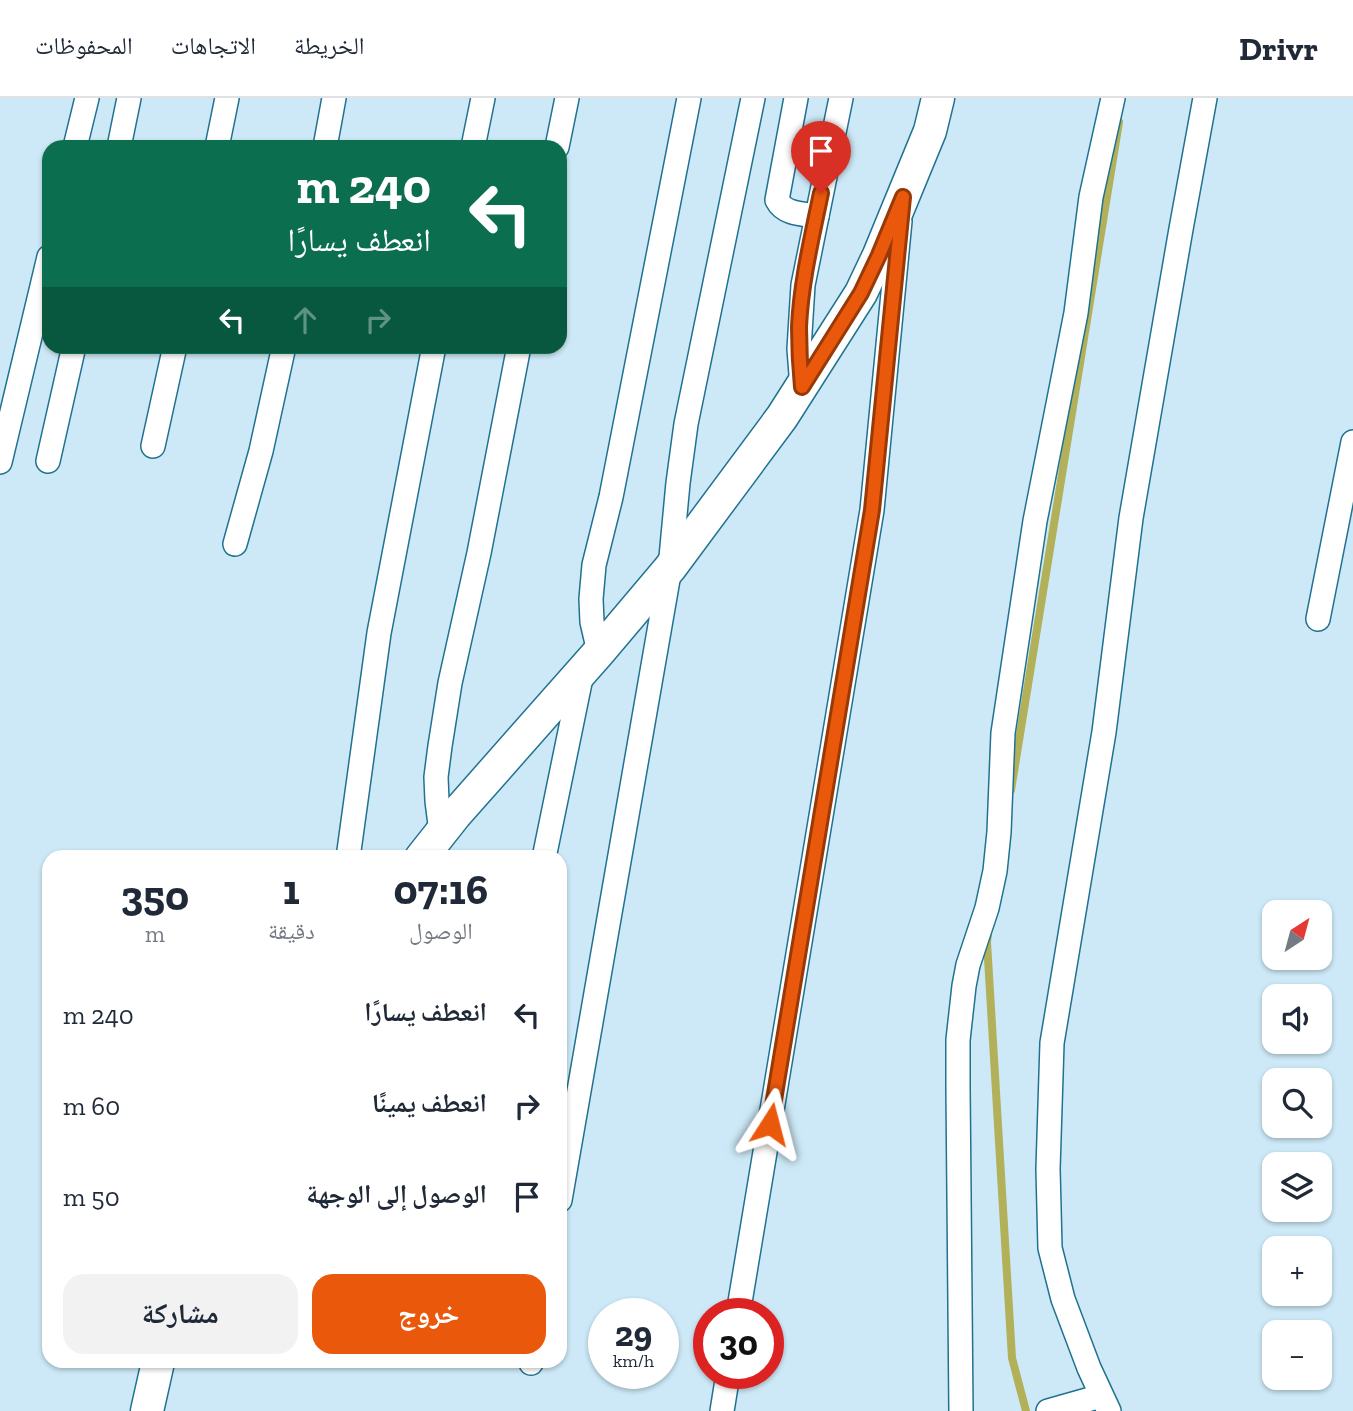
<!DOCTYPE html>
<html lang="ar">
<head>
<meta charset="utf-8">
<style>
  :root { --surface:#fff; --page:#f2f2f3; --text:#1f2937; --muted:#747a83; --line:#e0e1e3; --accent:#ea580c }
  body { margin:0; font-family:"Zilla Slab","Noto Naskh Arabic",serif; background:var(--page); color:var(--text); direction:rtl; height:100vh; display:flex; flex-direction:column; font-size:26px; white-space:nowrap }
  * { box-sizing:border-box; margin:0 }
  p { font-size:23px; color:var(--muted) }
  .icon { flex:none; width:38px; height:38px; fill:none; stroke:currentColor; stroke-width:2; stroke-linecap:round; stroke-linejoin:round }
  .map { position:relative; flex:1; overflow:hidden; direction:ltr }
  .side { position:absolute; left:42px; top:752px; width:525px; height:518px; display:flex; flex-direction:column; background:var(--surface); border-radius:21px; box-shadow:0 2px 5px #0004; direction:rtl }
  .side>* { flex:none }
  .banner { position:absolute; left:42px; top:42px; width:525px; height:214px; border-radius:21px; box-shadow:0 2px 5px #0004; direction:rtl; background:#0b6e4f; color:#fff; overflow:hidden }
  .needle { width:46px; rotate:36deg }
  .controls { position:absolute; left:1262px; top:802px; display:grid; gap:14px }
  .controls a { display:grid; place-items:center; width:70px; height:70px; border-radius:14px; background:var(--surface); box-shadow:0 2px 5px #0004; font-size:35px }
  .speed { position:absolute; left:588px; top:1200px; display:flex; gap:14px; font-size:35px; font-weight:700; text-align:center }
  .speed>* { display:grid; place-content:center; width:91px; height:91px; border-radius:50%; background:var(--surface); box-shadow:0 2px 5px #0004; line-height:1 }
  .speed small { font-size:18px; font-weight:400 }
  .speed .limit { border:10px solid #d22; background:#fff; color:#111 }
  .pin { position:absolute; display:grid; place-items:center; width:60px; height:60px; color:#fff; margin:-72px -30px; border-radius:50% 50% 50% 0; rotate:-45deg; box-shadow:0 0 7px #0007 }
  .pin .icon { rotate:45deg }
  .me { position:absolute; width:77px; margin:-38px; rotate:9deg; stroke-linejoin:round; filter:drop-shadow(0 0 5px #0008) }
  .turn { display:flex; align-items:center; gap:24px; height:147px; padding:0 21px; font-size:32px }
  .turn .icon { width:91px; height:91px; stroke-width:2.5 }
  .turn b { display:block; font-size:49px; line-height:60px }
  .lanes { display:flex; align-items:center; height:66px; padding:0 21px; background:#0003; justify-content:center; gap:35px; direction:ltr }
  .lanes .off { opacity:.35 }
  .eta { display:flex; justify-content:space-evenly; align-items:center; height:119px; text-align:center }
  .eta b { font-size:42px; font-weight:800; line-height:49px }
  .primary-button { display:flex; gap:14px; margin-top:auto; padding:14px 21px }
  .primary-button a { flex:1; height:80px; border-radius:21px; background:var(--accent); color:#fff; font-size:28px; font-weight:800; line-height:80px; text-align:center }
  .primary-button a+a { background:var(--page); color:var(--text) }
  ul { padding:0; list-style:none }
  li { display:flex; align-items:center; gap:21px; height:91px; padding:0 21px }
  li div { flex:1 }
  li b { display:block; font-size:26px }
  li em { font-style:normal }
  header { display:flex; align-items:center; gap:42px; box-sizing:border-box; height:98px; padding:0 35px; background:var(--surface); border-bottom:2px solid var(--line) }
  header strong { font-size:33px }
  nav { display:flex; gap:38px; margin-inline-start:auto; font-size:24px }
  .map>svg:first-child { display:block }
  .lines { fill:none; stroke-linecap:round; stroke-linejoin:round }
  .stream { stroke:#b2b059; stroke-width:8 }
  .minor-casing { stroke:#207290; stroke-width:26 }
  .secondary-casing { stroke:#207290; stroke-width:35 }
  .minor { stroke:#fff; stroke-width:23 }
  .secondary { stroke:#fff; stroke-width:32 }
  .route-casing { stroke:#983908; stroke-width:18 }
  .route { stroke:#ea580c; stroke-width:12 }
</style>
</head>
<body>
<header>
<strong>Drivr</strong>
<nav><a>الخريطة</a><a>الاتجاهات</a><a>المحفوظات</a></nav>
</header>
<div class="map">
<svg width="1353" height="1313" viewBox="0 0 1353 1313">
  <rect width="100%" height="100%" fill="#cde9f7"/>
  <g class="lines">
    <g class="stream">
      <path d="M1011,692l108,-668"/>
      <path d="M988,836l-1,8 25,416 14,53"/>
    </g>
    <g class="minor-casing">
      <g id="minor">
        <path d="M796,0l-19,102c7,14 25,14 40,16"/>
        <path d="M75,49l12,-49"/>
        <path d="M119,49l10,-49"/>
        <path d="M217,49l10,-49"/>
        <path d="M325,49l9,-49"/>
        <path d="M473,49l10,-49"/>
        <path d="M557,49l10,-49"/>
        <path d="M802,289l-3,-38 4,-64 38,-187"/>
        <path d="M153,348l22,-100"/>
        <path d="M48,363l26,-115"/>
        <path d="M0,364l49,-205"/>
        <path d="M235,446l26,-93 23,-105"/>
        <path d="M1318,521l35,-177"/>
        <path d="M599,554l-7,-30 -1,-23 3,-34 17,-68 78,-399"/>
        <path d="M441,734l-4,-31 -1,-24 4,-31 10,-63 29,-130 40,-207"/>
        <path d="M348,760l31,-225 55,-287"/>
        <path d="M544,760l38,-185"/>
        <path d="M560,1102l110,-632 8,-85 8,-59 67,-326"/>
        <path d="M738,1216l134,-804 28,-289"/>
        <path d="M531,1265v-1"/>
        <path d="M722,1313l6,-37"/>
        <path d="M961,1313l-3,-323v-48l6,-54 4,-21 19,-57 8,-37 4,-39 4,-99 32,-212 41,-208 15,-116 22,-99"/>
        <path d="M1048,1313l53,-15"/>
        <path d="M1109,1313l-20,-43 -26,-69 -13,-51 -2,-79 4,-126 52,-311 27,-214 50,-289 24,-131"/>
      </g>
    </g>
    <g class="secondary-casing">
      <g id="secondary">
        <path d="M421,760l34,-43 144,-163 71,-84 112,-151 79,-124 18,-38 51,-124 8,-33"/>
        <path d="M147,1313l11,-49"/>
      </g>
    </g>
    <use href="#minor" class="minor"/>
    <use href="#secondary" class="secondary"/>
  </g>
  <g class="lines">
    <g class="route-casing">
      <path id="route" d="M770,1026l102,-614 31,-313 -24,58 -18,38 -59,94c-2,-20 -3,-40 -3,-60 2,-45 13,-90 22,-134"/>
    </g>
    <use href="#route" class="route"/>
  </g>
</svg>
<div class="controls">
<a><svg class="needle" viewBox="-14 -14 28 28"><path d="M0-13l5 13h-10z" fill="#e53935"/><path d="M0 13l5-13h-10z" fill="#747a83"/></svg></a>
<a><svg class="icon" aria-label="sound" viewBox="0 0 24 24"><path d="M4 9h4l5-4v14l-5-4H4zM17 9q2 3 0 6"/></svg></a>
<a><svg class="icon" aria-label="search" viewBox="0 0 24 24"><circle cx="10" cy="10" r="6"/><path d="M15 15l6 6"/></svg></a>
<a><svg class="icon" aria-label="layers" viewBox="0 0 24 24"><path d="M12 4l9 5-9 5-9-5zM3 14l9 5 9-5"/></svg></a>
<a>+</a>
<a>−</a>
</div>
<div class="speed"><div>29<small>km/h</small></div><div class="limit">30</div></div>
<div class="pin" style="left:821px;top:95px;background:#d93025"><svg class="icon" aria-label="arrive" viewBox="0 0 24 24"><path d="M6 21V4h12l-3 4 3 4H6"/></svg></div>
<svg class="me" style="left:770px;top:1026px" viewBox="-20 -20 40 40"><path d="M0-17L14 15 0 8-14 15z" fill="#ea580c" stroke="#fff" stroke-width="4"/></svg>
<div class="banner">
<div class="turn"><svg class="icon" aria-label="left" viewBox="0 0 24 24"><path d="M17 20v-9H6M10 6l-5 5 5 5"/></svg><div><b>240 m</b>انعطف يسارًا</div></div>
<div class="lanes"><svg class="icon" aria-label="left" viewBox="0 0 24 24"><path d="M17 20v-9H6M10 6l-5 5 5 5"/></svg><svg class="icon off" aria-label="ahead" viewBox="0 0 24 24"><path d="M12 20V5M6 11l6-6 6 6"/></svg><svg class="icon off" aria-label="right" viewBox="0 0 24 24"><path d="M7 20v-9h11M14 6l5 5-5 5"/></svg></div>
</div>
<section class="side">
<div class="eta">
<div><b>07:16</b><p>الوصول</p></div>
<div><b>1</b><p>دقيقة</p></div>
<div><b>350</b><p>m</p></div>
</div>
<ul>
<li><svg class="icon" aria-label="left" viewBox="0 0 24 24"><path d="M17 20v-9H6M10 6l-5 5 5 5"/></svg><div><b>انعطف يسارًا</b></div><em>240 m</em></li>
<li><svg class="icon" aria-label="right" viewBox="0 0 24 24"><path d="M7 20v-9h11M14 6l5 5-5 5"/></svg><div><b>انعطف يمينًا</b></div><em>60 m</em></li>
<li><svg class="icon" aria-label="arrive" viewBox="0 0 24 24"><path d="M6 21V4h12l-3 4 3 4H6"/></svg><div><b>الوصول إلى الوجهة</b></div><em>50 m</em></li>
</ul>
<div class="primary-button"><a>خروج</a><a>مشاركة</a></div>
</section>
</div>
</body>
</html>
